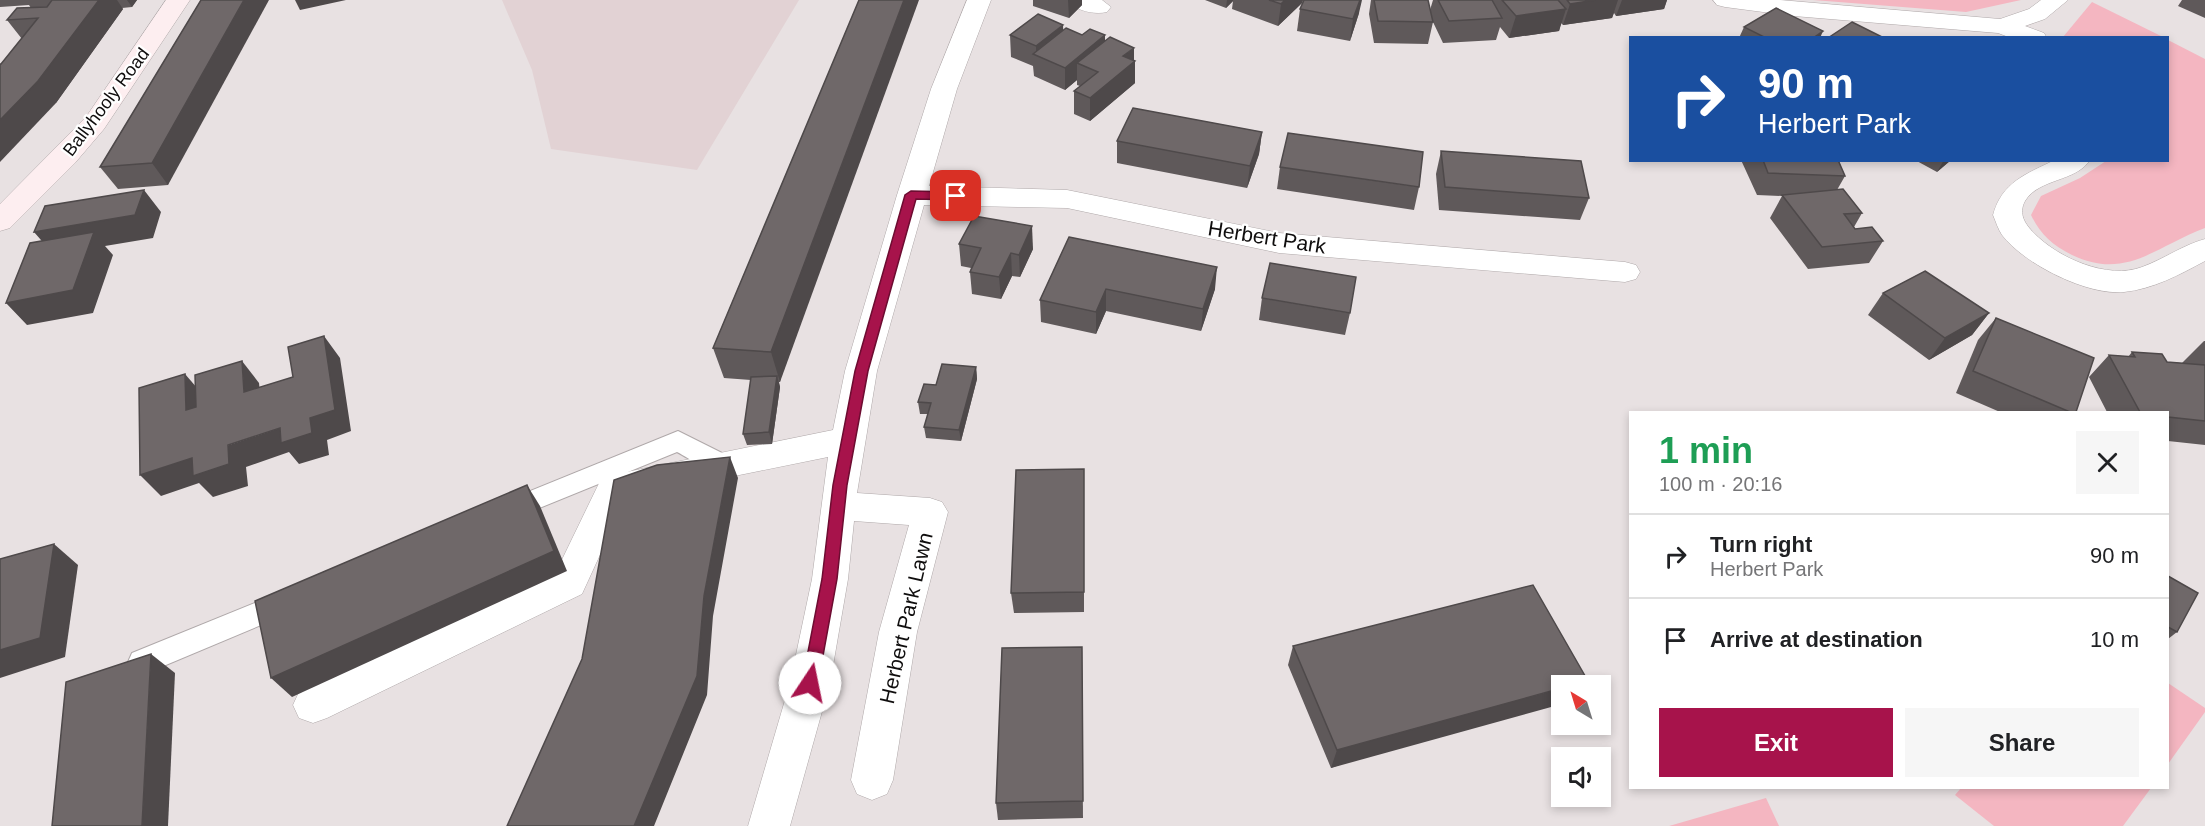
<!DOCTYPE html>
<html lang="en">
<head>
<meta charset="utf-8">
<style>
  :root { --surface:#fff; --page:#f6f6f6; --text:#202124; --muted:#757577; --line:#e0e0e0; --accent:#a7134b }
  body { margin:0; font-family:Helvetica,sans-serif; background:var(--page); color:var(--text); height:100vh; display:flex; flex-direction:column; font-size:22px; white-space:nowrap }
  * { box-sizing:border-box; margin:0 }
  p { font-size:20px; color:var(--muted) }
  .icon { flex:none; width:33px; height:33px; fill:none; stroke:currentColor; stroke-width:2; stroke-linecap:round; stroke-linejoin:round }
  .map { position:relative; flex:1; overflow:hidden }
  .panel { position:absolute; left:1629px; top:411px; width:540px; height:378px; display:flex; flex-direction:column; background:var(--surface); border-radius:0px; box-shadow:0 3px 9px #0003 }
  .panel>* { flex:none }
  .top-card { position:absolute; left:1629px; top:36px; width:540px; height:126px; border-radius:0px; box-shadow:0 3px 9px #0003; background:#1a4fa0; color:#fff; overflow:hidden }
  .needle { width:39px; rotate:322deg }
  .controls { position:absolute; left:1551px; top:675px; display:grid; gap:12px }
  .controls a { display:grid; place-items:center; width:60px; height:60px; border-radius:0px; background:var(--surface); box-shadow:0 3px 9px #0003; font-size:30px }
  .pin { position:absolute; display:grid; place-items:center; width:51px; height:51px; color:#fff; margin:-26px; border-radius:12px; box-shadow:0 3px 9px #0006 }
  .me { position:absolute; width:66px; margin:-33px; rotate:11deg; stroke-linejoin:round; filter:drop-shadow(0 0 4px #0008) }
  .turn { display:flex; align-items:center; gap:21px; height:126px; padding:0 30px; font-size:27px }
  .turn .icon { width:78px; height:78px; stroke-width:2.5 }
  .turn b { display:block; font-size:42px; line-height:51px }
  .round { display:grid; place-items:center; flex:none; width:63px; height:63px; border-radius:0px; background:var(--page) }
  .headline { display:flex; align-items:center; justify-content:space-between; height:102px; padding:0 30px }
  h1 { font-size:36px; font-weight:700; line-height:45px; color:#1e9e55 }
  .cta { display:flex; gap:12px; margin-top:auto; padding:12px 30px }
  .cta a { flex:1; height:69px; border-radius:0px; background:var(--accent); color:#fff; font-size:24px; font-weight:700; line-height:69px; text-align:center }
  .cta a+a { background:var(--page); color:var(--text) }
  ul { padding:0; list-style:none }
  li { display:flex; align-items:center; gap:18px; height:84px; padding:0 30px; border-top:2px solid var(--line) }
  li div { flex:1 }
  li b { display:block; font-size:22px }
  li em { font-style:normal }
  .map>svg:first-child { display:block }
  .built { fill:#e2d2d4 }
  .green { fill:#f4b6c1 }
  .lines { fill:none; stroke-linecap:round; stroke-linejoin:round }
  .lane-casing { stroke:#afa8a9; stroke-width:2 }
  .street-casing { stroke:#afa8a9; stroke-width:1 }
  .secondary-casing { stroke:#afa8a9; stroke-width:1 }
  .lane { fill:#fff; fill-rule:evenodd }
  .street { fill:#fff; fill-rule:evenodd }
  .secondary { fill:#fdeef0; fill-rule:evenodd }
  .wall { fill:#5f595a }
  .shaded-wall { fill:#4e494a }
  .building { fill:#6f6869; stroke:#4e494a; stroke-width:1.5 }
  .route { fill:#a7134b; stroke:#6d0c31; stroke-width:1.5 }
  .labels { text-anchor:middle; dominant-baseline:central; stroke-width:4.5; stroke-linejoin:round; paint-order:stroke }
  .far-street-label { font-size:18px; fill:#0f0d0d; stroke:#fff }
  .street-label { font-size:21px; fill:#0f0d0d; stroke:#fff }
</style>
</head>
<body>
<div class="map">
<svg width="2205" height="826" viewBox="0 0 2205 826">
  <rect width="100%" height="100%" fill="#e8e1e2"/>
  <path class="built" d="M502,0h297l-102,170 -146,-21 -19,-79z"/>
  <g class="green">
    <path d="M1813,0h208l-55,12z"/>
    <path d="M2092,2l71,35h-100z"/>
    <path d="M2168,40l37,19v169c-49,18 -79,53 -133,27 -20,-10 -32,-21 -41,-40l10,-19 39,-18 26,-17 62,-1z"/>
    <path d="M2168,683l37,25v4l-37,52z"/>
    <path d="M1961,788h190l-28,38h-129l-39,-31z"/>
    <path d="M1766,798l13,28h-110z"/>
  </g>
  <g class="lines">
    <g class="lane-casing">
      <g id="lane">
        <path d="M678,431l54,27 3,7 -3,7c-18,6 -39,-12 -55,-20l-172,70 -9,-3 -4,-7 4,-7z"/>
        <path d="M287,590l10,4 4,8 -4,8 -155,65 -10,-4 -4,-9 4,-9z"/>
      </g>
    </g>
    <g class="street-casing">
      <g id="street">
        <path d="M967,0h24l-34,89 -28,97 138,4 212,43 346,29 11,3 4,7 -4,7 -11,3 -346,-29 -212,-45 -143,-3 -47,166 -20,122 73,5 12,4 6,10 -31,120 -24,148 -6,14 -15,6 -15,-6 -6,-14 28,-148 30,-107 -55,-4 -6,58 -18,104 -40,143h-42l42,-143 22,-104 16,-122 -202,41 -44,96 -255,124 -14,5 -14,-5 -6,-13 6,-13 257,-120 46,-95 231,-47 12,-59 52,-176 34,-106z"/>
        <path d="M1067,0h35l9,7 -4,5c-12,3 -32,-1 -40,-12z"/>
        <path d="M1713,0h67l220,19 29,-10 12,-9h27l-23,19 -20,7 19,7 3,5h-36l-13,-5 -204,-17 -69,-9 -8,-2z"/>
        <path d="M2055,160h35c-14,22 -51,18 -65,41 -7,13 0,23 9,32 24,25 74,47 108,34 22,-8 41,-22 63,-28v22c-26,14 -52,28 -81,31 -36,4 -100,-28 -122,-57 -4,-6 -6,-13 -9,-20 9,-33 33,-41 62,-55z"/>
      </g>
    </g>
    <g class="secondary-casing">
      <path id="secondary" d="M166,0h24l-86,129 -29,34 -65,65 -10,3v-27l86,-87z"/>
    </g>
    <use href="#lane" class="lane"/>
    <use href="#street" class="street"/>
    <use href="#secondary" class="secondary"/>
  </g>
  <g class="wall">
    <path d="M0,0h137l-5,7 -10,1 1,1 -67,94 -55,-39 21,-25 -15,-19 24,-12 -2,-3 -29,2z"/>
    <path d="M201,0l-33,185 -50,4 -18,-22z"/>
    <path d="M859,0l-79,382h-1l1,5 -8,57 -25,1 -4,-11 8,-54 -27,-2 -11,-30z"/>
    <path d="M1033,0h49v5l-13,13 -36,-12z"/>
    <path d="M1205,0h98l-1,3 -24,23 -46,-17 1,-8 -7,7z"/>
    <path d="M1371,0h57l2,10 3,-10h234l-3,9 -48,7 -2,-3 -2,5 -49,7 -2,-2 -2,8 -50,7 -9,-11 -4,13 -53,3 -10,-21 -5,22 -54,-1 -5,-29z"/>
    <path d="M2182,0h23v18l-27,-12z"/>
    <path d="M1300,9l59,4 -9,28 -53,-10z"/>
    <path d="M1744,27l76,11h-81z"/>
    <path d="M1063,30l42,11 30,20v22l-45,38 -16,-7v-23l6,-5 -3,-1v-5l-12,10 -31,-14 -1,-10 -22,-9 -1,-22z"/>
    <path d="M1262,132l-3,22 -12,34 -130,-25v-22z"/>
    <path d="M1441,151l148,47 -9,22 -141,-10 -3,-36z"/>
    <path d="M1741,160h97l7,16 -8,14 25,23 -8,14 1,2 28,12 -14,22 -61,6 -38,-51 12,-22 -25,-1z"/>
    <path d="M1915,160h36l-14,12z"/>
    <path d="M1280,167l139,20 -5,23 -137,-21z"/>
    <path d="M1069,237l146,52 -14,42 -95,-20 -10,23 -55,-12 -1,-22z"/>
    <path d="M959,244l74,5 -13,28 -8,-1 -11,23 -29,-5 -2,-22 1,-4 -10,-2z"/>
    <path d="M1883,293l106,20 -17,22 -43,25 -61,-45z"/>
    <path d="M1262,298l88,15 -5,22 -86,-15z"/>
    <path d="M1996,318l80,94h-76l-44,-19 22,-53z"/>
    <path d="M2204,341h1v104l-37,-4v-29h-61l-18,-35 20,-22 19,2 4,-5 35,10 15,1z"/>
    <path d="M976,367l1,12 -16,62 -35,-3 -2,-11 4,-13h-8l-2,-12 18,-17z"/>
    <path d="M1084,491v121l-70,1 -3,-20z"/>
    <path d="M2168,576l9,56 -9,7z"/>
    <path d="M1293,646l295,35 -2,5h-24l-231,82 -43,-103z"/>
    <path d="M1082,666l1,152 -85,2 -2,-17z"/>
  </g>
  <g class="shaded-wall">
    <path d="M99,0h18l6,9 -67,94 -56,59v-42z"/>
    <path d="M127,0h10l-5,7z"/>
    <path d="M244,0h25l-101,185 -16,-22z"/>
    <path d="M295,0h51l-46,10z"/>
    <path d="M904,0h15l-139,382 -9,-30z"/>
    <path d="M1068,0h14v5l-13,13z"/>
    <path d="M1227,0h6v1l-7,7z"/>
    <path d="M1285,0h18l-1,3 -24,23 3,-22z"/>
    <path d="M1360,0h2l-3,13 -9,28 3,-22z"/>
    <path d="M1595,0h23l-6,18 -49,7 7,-21z"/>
    <path d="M1622,0h45l-3,9 -48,7z"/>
    <path d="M1566,9l-7,22 -50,7 7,-22z"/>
    <path d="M1063,25l1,22 -28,9v-10z"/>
    <path d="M1823,31l-3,7h-7z"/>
    <path d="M1105,35v23l-28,5v17l-12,10v-22z"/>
    <path d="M1134,48v14l1,-1v22l-45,38v-23l33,-42z"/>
    <path d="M1262,132l-3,22 -12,34 3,-22z"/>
    <path d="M1944,160h7l-14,12z"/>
    <path d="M144,190l17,22 -8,26 -48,8 8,9 -20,58 -66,12 -21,-22 48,-48 -20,-23z"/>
    <path d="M1032,226l1,23 -13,28 -1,-22z"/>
    <path d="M1011,253l1,23 -11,23 -2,-22z"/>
    <path d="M1217,267l-2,22 -14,42 2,-22z"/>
    <path d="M1106,289v22l-10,23v-22z"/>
    <path d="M1989,313l-17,22 -43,25 16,-22z"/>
    <path d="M324,336l16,22 11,73 -24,9 2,15 -30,9 -10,-12 -43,15 2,19 -35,11 -14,-14 -38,13 -21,-21 170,-57z"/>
    <path d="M242,361l17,22 3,31 -18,-22z"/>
    <path d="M976,367l1,12 -16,62 -2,-11z"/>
    <path d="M185,374l19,22 2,36 -20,-22z"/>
    <path d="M777,376l3,11 -8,57 -3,-12z"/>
    <path d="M730,457l8,21 -25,138 -6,79 -53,131h-20l70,-230z"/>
    <path d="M527,485l13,21 27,65 -275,126 -21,-19z"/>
    <path d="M54,544l24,21 -13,92 -65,21v-28z"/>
    <path d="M151,654l24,19 -7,153h-26z"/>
    <path d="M1588,681l-2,5h-14z"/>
    <path d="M1562,688v16l-231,64 6,-18z"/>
  </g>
  <g class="building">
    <path d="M52,0h47l-61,81 -38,39v-56h1l37,-46 -31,2 10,-12 30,-1z"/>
    <path d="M201,0h43l-92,163 -52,4z"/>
    <path d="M859,0h45l-133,352 -58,-4z"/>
    <path d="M1269,0h16l-4,4z"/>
    <path d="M1304,0h56l-7,19 -53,-10z"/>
    <path d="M1374,0h54l5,22 -55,-1z"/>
    <path d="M1438,0h54l10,18 -53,3z"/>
    <path d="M1502,0h56l8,9 -50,7z"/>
    <path d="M1567,0h28l-25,4z"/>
    <path d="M1776,8l47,23 -10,7h-47l-22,-11z"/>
    <path d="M1038,14l25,11 -27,21 -26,-11z"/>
    <path d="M1852,22l32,16h-56z"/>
    <path d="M1066,28l16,7 8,-6 15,6 -40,33 -32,-14z"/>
    <path d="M1110,37l24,11 -11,8 12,5 -45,37 -16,-7 24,-19 -21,-9z"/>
    <path d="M1133,108l129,24 -12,34 -133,-25z"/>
    <path d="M1288,133l135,19 -4,35 -139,-20z"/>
    <path d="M1441,151l140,10 8,37 -144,-11z"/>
    <path d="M1763,160h75l7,16 -77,-3z"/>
    <path d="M1843,189l19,24 -18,1 11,15 17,-2 11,14 -61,6 -40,-52z"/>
    <path d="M144,190l-9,25 -101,17 11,-26z"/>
    <path d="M974,216l58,10 -13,29 -8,-2 -12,24 -29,-5 11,-24 -22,-4z"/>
    <path d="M94,232l-21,58 -67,13 24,-60z"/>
    <path d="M1069,237l148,30 -14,42 -97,-20 -10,23 -56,-12z"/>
    <path d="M1270,263l86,14 -6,36 -88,-15z"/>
    <path d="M1925,271l64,42 -44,25 -62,-45z"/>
    <path d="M1996,318l98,40 -18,54h-6l-97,-41z"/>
    <path d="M324,336l11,74 -25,8 2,15 -31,10 -1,-15 -52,17 1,19 -36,12 -1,-18 -52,17 -1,-87 46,-14 1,36 10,-3 -1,-32 47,-14 2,31 49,-15 -5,-30z"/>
    <path d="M2132,352l30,2 5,8 38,3v56l-37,-4v-5h-28l-31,-57 26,2z"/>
    <path d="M942,364l34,3 -17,63 -35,-3 7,-24 -13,-1 6,-18 12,1z"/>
    <path d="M777,376l-8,56 -26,2 8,-57z"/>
    <path d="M730,457l-26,139 -7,80 -63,150h-127l75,-167 32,-179 43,-15z"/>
    <path d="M1084,469v123l-73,1 5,-123z"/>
    <path d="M527,485l27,66 -283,127 -16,-77z"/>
    <path d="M54,544l-14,94 -40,12v-91z"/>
    <path d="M2168,576l30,17 -21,39 -9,-5z"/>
    <path d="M1533,585l55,96 -16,5h-10v2l-225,62 -44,-104z"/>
    <path d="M1082,647l1,154 -87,2 6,-155z"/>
    <path d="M151,654l-9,172h-90l14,-144z"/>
  </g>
  <path class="route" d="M911,191l45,1 5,4 -5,4 -40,-1 -48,172 -21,114 -10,94 -19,104 -2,6 -6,2 -6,-2 -2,-6 20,-104 11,-94 22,-114 50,-176z"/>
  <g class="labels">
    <g class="far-street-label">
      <text transform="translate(106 102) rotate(-53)">Ballyhooly Road</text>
    </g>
    <g class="street-label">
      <text transform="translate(1267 237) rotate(9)">Herbert Park</text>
      <text transform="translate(906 618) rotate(-77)">Herbert Park Lawn</text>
    </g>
  </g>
</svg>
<div class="controls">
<a><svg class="needle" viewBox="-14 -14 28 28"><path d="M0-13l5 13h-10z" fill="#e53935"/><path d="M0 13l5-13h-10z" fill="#757577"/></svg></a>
<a><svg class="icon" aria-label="sound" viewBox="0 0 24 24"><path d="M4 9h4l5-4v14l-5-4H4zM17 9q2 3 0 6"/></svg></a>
</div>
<div class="pin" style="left:956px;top:196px;background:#d93025"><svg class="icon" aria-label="arrive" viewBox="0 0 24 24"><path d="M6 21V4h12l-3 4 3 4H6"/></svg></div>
<svg class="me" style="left:810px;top:683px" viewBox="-20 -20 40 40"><circle r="19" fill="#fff"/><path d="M0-13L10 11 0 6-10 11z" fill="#a7134b"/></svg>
<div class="top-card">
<div class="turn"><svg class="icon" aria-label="right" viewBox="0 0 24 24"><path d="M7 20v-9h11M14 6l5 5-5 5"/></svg><div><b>90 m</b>Herbert Park</div></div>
</div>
<section class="panel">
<div class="headline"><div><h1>1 min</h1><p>100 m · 20:16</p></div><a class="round"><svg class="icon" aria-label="close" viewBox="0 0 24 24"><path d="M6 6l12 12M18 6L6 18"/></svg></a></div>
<ul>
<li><svg class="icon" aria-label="right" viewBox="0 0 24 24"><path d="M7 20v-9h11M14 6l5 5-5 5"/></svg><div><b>Turn right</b><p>Herbert Park</p></div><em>90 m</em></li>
<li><svg class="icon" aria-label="arrive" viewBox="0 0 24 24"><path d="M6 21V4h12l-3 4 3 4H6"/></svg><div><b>Arrive at destination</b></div><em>10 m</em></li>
</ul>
<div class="cta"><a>Exit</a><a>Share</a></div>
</section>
</div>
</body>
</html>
